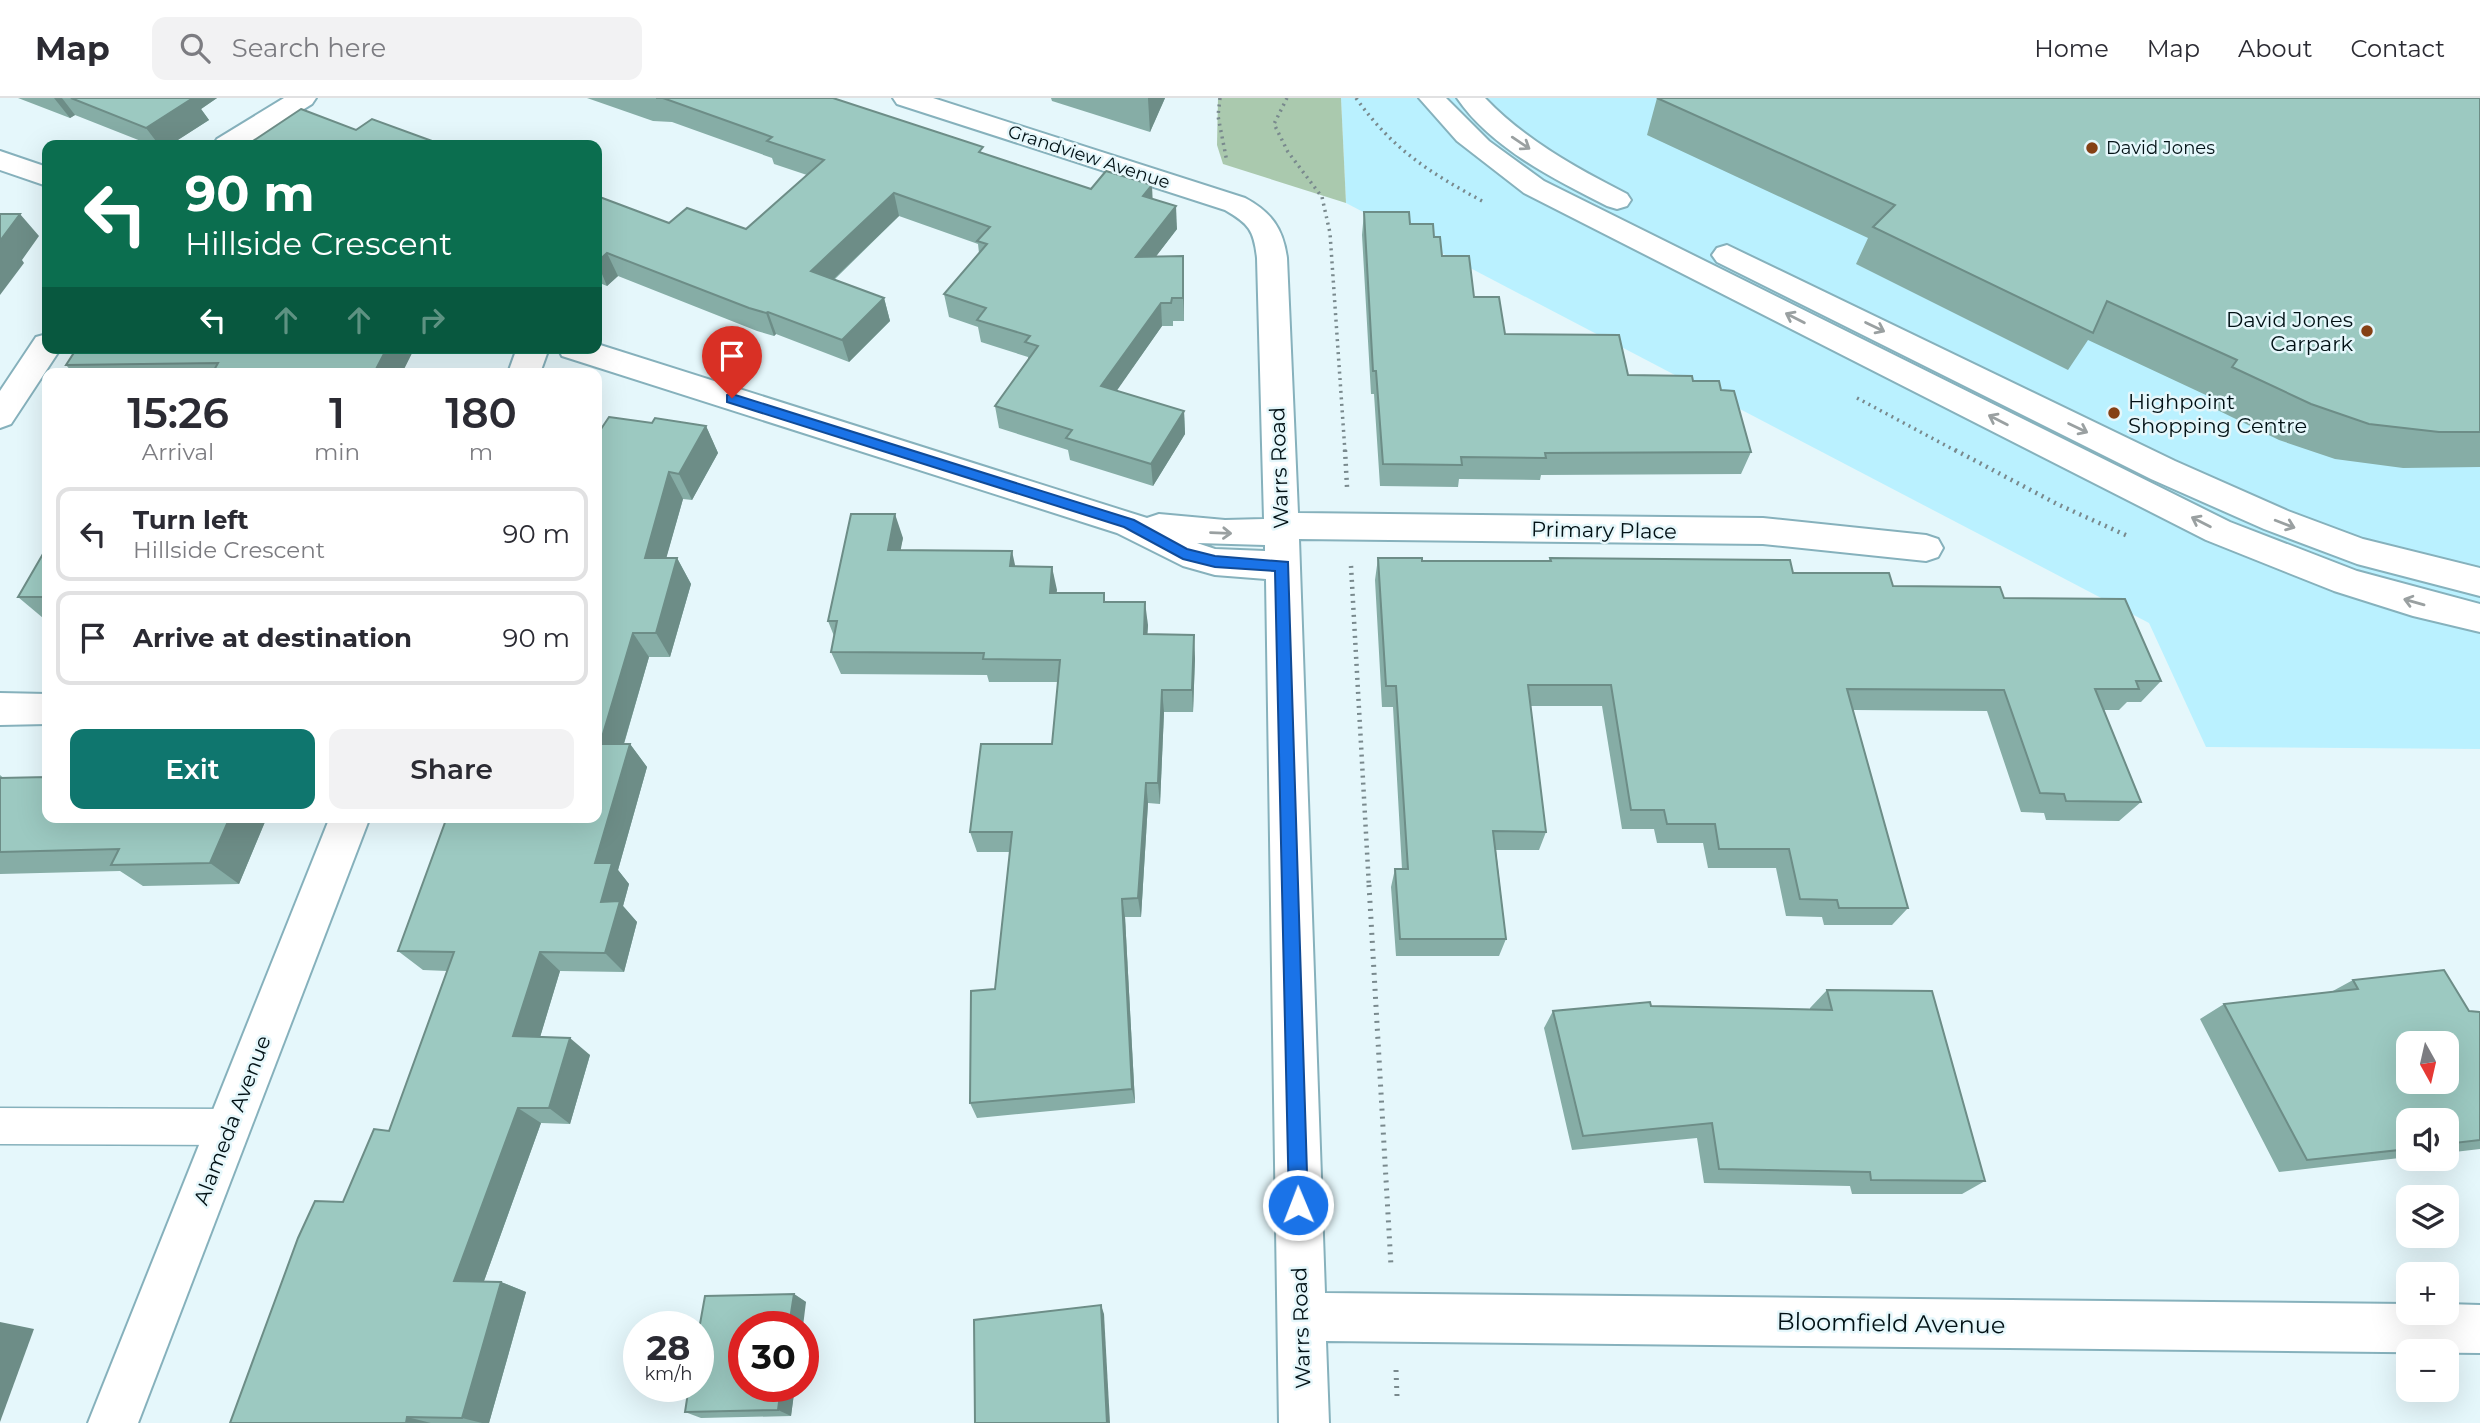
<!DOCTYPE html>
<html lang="en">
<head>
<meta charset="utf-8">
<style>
  :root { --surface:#fff; --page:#f2f2f3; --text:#2b2b33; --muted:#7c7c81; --line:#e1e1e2; --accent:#0f766e }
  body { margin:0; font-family:Montserrat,sans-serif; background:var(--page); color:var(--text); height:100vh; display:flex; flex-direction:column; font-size:26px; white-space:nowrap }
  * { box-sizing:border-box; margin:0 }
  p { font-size:23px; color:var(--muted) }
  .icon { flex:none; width:38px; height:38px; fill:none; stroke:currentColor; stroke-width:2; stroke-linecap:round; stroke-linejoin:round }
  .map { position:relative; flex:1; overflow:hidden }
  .panel { position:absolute; left:42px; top:270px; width:560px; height:455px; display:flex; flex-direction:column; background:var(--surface); border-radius:14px; box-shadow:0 7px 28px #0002 }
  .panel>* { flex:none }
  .banner { position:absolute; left:42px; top:42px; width:560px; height:214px; border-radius:14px; box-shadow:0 7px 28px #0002; background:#0b6e4f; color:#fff; overflow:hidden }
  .needle { width:46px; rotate:172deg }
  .tools { position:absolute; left:2396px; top:933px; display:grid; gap:14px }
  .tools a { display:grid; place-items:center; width:63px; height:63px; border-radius:14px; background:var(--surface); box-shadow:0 7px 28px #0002; font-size:35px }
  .speed { position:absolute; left:623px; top:1213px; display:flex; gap:14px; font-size:35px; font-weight:700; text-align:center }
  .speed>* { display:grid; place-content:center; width:91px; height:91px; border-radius:50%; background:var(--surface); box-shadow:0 7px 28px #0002; line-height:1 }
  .speed small { font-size:18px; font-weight:400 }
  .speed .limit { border:10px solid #d22; background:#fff; color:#111 }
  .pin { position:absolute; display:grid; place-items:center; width:60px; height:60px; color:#fff; margin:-72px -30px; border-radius:50% 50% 50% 0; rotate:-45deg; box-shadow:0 0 7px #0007 }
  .pin .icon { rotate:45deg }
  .me { position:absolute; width:77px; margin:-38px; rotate:359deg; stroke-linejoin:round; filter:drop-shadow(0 0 5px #0008) }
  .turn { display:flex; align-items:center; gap:24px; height:147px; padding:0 28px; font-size:32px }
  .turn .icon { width:91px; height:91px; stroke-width:2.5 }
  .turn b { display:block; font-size:49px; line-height:60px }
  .lanes { display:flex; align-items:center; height:66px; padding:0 28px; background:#0003; justify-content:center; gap:35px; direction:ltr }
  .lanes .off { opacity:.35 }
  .eta { display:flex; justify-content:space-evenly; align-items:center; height:119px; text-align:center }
  .eta b { font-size:42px; font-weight:600; line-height:49px }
  .cta { display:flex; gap:14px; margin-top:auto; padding:14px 28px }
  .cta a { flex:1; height:80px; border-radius:14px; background:var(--accent); color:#fff; font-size:28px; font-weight:600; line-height:80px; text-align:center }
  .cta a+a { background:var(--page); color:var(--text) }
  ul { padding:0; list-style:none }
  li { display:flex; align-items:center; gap:21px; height:94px; margin:0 14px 10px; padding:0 14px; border:4px solid var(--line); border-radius:14px }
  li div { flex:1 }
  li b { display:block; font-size:26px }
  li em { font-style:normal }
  header { display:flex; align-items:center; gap:42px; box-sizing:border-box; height:98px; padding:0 35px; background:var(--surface); border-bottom:2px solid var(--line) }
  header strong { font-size:33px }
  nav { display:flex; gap:38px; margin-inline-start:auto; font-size:24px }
  .search { width:490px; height:63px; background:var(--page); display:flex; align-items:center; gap:18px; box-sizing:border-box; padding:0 24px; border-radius:14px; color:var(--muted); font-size:26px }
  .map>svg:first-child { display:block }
  .built { fill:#baf1ff }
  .green { fill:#aac9ae }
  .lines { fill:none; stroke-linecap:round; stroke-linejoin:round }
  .lane-casing { stroke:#86b1bc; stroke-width:3 }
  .street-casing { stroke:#86b1bc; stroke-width:4 }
  .path-far2 { stroke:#79898d; stroke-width:3.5; stroke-dasharray:2 4.5; stroke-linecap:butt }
  .path-far1 { stroke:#79898d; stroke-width:4.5; stroke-dasharray:2 5; stroke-linecap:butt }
  .path { stroke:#79898d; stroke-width:5; stroke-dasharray:2 6; stroke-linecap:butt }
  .lane { fill:#fff; fill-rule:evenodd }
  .street { fill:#fff; fill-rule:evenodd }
  .wall { fill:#86ada6 }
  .shaded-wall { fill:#6d8d87 }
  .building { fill:#9cc9c1; stroke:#6d8d87; stroke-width:2; fill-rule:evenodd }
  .oneway { stroke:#9aa0a1 }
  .route { fill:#1a73e8; stroke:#114b97; stroke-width:2 }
  .poi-dot { fill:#854115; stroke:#e5f7fb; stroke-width:2.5 }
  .labels { text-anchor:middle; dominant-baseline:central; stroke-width:5; stroke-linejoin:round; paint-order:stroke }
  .far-poi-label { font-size:18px; fill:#021115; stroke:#e5f7fb; text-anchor:start }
  .far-street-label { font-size:18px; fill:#021115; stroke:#e5f7fb }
  .poi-label { font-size:21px; fill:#021115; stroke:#e5f7fb; text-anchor:end }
  .street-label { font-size:21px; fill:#021115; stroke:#e5f7fb }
  .near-street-label { font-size:24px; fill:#021115; stroke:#e5f7fb }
</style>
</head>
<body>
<header>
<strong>Map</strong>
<div class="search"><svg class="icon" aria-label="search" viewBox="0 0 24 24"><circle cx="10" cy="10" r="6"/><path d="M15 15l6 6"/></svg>Search here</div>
<nav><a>Home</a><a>Map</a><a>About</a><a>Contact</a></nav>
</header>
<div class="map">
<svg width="2480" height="1325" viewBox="0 0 2480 1325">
  <rect width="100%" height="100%" fill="#e5f7fb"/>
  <path class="built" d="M1341,0h1139v651l-274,-2 -57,-124 -803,-420z"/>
  <path class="green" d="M1218,0h123l5,105 -123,-39 -6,-19z"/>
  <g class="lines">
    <g class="lane-casing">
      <path id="lane" d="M0,1010l229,1 13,5 5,13 -5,13 -13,5 -229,-1z"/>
    </g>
    <g class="street-casing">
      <g id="street">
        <path d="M284,0h32l-4,6 -66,41h-33l4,-6z"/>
        <path d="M893,0h40l312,100c26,14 38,30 42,60l11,255 465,5 163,17 12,4 5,9 -5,9 -12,4 -163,-17 -464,-5 26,754 1083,11v8h38v-8l34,1v48l-1154,-12 3,82h-50l-13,-844 -51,-4 -32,-9 -66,-33 -555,-177 -4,-8h39v-4l550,174 12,-4 66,6 39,-1 -7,-261c-3,-28 -8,-34 -32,-48l-328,-106zM1197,445l68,2v6l-50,-2z"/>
        <path d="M1419,0h27l43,43 55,40 686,341 127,49 123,33v28l-67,-16 -79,-25 -128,-51 -682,-347 -67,-52z"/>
        <path d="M1457,0h28c40,42 91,70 142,96l4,6 -4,6 -10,3 -10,-3c-53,-27 -116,-58 -150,-108z"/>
        <path d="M0,53l47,16v19l-47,-16z"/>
        <path d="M1727,147l448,216 113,50 75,28 117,29v28l-123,-32 -93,-35 -113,-50 -434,-217 -5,-7 5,-7z"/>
        <path d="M47,236v14h14l-50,76 -11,4v-37l36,-54z"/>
        <path d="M517,250h32l-9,25h-32z"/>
        <path d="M0,595l47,1v30l-47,1z"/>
        <path d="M330,719h40l-232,606h-50z"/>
      </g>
    </g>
    <g class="path-far2">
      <path d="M1220,0l-2,18 9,46"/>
      <path d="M1287,0l-13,26 14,28 34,45 8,36 15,219"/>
      <path d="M1356,0c36,51 74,75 128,104"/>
      <path d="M1857,300l101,54"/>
    </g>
    <g class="path-far1">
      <path d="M1345,352l2,37"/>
      <path d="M1955,352l102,54 73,33"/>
      <path d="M1351,468l18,321"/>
    </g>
    <g class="path">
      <path d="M1369,787l22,381"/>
      <path d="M1396,1272l1,26"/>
    </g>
    <use href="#lane" class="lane"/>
    <use href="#street" class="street"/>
  </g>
  <g class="wall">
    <path d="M18,0h199l-16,11 8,11 -39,25h-19l-76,-30 -5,3z"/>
    <path d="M587,0h246l151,56 107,35 62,10 24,30 -21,27h27l1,65h-11v5h-11l-46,65 68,20 1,23 -32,52 -83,-26 -2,-10 -69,-22 -4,-22 33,-46v-3l-47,-15 -3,-15 -29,-10 -5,-23 35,-41 -1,-9 -79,-28 -65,64 50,18 6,23 -41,41 -73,-28 -2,2 -17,-5 -139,-55 -11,10 -10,-4v-86l72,27 77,6 61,-54 -33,-11 -2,-6 -100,-36 -19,-1z"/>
    <path d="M1051,0h114l-15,34 -98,-31z"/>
    <path d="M1657,0h823v369l-77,1 -68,-9 -56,-19 -76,-37 5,-7 -120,-56 -20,30 -212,-106 12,-26 -221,-103z"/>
    <path d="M1364,114l46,12 24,13 8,19 63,78 123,41 65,6 28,9 30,62 -10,22 -200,1 -1,5 -81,-1 -1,8 -78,-1 -6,-92h-3l-9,-159z"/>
    <path d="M412,255l-10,20h-329l-7,-8z"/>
    <path d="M652,325l54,3 12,27 -26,47 -9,-1 -17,59h11l14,26 -21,73h-21l-25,87h6l17,23 -29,103 11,14 -6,22 14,16 -13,50 -64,-1 -20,66 50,18 -20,69 -29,-1 -57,158 17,1 25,10 -37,131h-259l113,-221 46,-71 58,-160 -24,-1 -25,-19 199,-134z"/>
    <path d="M903,440l-3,12 116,16 36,1 4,26h48l1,9 43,23 -1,10 48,23 -2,54h-29l-4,92 -12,-1 -7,114h-16l10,186 -158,15 -7,-15 25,-114 15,-137h-33l-7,-20 82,-88 6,-62h-69l-2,-7 -146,-1 -10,-22 3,-16 -6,-15z"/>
    <path d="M47,449v71h-4l-25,-21z"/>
    <path d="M1378,460l44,3h127l1,-3 243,15 100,13 111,12 157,83 -20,21h-14l-8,8h-16l38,92 -22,19 -73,-1 -2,-7 -23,-1 -34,-101 -134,-1 55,198 -16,17h-68l-2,-8 -36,-1 -10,-48h-68l-5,-25h-46l-3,-14h-32l-20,-123h-72l16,126 -7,18h-43l10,89 -7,17h-103l-5,-69 4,-18h7l-9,-162h-11l-7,-127z"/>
    <path d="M0,677l47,42h220l-28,67 -96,2 -23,-15 -120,3z"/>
    <path d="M2353,882l116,31 11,1v137l-34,4v-33h-38v37l-129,15 -79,-153 24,-15 107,-12z"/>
    <path d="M1827,892l158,191 -23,13h-110l-2,-8 -146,-3 -7,-45 -125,12 -28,-122 9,-17 98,-5 159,3v-1z"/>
    <path d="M794,1196l12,8 -62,84h51l-4,30 -90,2 -16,-6z"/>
  </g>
  <g class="shaded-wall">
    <path d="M54,0h8l13,17 -5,3z"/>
    <path d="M182,0h35l-16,11 8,11 -39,25h-11l-13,-17z"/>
    <path d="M1148,0h17l-15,34 -2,-33z"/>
    <path d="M1152,87l1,23 -10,-12z"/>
    <path d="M894,95l5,23 -81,78 -7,-23z"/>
    <path d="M1176,108l1,23 -39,51 -2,-23z"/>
    <path d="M20,116l19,22 -17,24 2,3 -24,32v-54z"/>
    <path d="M607,155l11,23 -11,10 -10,-24z"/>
    <path d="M1183,158l1,23v42l-1,-23z"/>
    <path d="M884,200l6,23 -41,41 -7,-22z"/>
    <path d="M1161,205l1,23 -58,83 -3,-23z"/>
    <path d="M768,214l8,22 -2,2 -8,-23z"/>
    <path d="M387,250h22l3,5 -10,20h-28z"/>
    <path d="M1184,313l1,23 -32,52 -2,-22z"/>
    <path d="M706,328l12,27 -26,47 -13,-26z"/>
    <path d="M669,374l14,27 -24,85 -14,-26z"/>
    <path d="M895,416l8,24 -7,36 -8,-24z"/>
    <path d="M1012,453l5,23 -7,-8z"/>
    <path d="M677,460l14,26 -21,73 -14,-24z"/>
    <path d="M1052,469l5,23 -3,26 -4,-23z"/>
    <path d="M1145,504l3,23 -2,32 -2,-23z"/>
    <path d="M633,535l16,24 -32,110 -17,-23z"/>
    <path d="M1194,537l1,23 -2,54 -1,-22z"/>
    <path d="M1162,592l2,22 -4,92 -2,-21z"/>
    <path d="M630,646l17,23 -29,103 11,14 -6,22 14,16 -13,50 -19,-19 -4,-51 -6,-39z"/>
    <path d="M1146,685l2,20 -7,114 -3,-19z"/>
    <path d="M230,719h37l-28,67 -29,-21z"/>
    <path d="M1122,801l3,18 10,186 -3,-14z"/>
    <path d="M540,854l20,19 -25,83 -22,-18z"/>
    <path d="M570,940l20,17 -20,69 -21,-16z"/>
    <path d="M518,1010l23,15 -61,169 -26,-11z"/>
    <path d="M501,1184l25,10 -37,131h-7l-20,-5z"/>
    <path d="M794,1196l12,8 -3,24h-14z"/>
    <path d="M1101,1207l3,9 6,109h-3z"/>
    <path d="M0,1224l34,7 -34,93z"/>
    <path d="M781,1288h14l-4,30 -13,-6z"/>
    <path d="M407,1319l24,6h-25z"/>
  </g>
  <g class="building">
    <path d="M71,0h122l-47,30z"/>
    <path d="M656,0h177l150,49 -4,5 112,37 15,-18 46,14 -9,11 33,10 -40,51 47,-1v42h-11l-1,5h-10l-60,83 83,25 -33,53 -85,-26 6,-8 -77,-24 43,-60 -13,-4 5,-6 -53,-16 9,-12 -42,-14 43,-50 -10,-3 13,-14 -96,-34 -83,78 73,27 -42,42 -74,-28 -2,1 -17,-5 -142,-55 -10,9v-66l72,27 18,-15 59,21 78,-69 -57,-19 5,-4 -109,-39z"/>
    <path d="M1657,0h823v334h-41l-70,-8 -58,-20 -79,-37 5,-7 -130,-59 -14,32 -220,-106 22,-22z"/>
    <path d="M301,11l55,21 16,-11 71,26h-196z"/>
    <path d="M1364,114h45l1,12h23l1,13h6l2,19h27l5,41h25l6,37 114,1 9,40 64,1 1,5h26l2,9 13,1 17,61 -206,1 1,5 -85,-1 1,8 -79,-1 -7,-93h-3z"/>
    <path d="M0,116h20l-20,27z"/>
    <path d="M77,250h310l-13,25h-96l2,-2 -67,1 5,-9 -152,2z"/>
    <path d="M609,319l43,6 3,-5 51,8 -27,48 -10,-2 -24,86h32l-21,75h-23l-33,111h30l-35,119h17l-11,39 19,-1 -15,52 -65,-1 -27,84 57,2 -21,70h-31l-64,173 47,1 -39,136 -55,-1 -1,6h-176l68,-185 17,-37 28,1 31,-73 15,2 65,-179 -56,-1 49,-134h150v-382z"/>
    <path d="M851,416h44l-7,36 124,1 -2,15 42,1 -2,26h54v9h41l-1,32 50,1 -2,55h-30l-4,93h-12l-8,115 -16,1 10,190 -162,14 1,-112 24,-2 17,-157h-42l11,-88h71l8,-84 -77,-1 1,-6 -153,-1 6,-31h-9z"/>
    <path d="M47,449v50h-29z"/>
    <path d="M1378,460h44v3h129l-1,-3 240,2 3,13h96l4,13 107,1 4,11 121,1 36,82h-25l3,8h-44l46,113 -75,-1 -2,-7 -24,-1 -36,-103 -157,-1 61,219h-69l-2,-8 -37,-1 -11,-50h-70l-4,-25h-48l-3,-14h-33l-20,-125h-83l18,147 -53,-1 13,108h-106l-5,-70h13l-12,-183h-10z"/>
    <path d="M47,679v40h183l-20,46 -99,2 8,-16 -119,3v-74z"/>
    <path d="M2444,872l25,41 11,1v128l-34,4v-24h-38v29l-101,11 -83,-156 134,-15 -5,-9zM2408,945h38v39h-38z"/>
    <path d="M1827,892l105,1 53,190 -114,-1 -1,-8 -151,-3 -7,-46 -129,13 -30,-125 97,-9 1,4 181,4z"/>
    <path d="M794,1196l-5,32h-45v60h37l-3,24 -93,2 4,-26h9v-51l7,-39z"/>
    <path d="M1101,1207l6,118h-132l-1,-103z"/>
  </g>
  <defs><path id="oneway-shaft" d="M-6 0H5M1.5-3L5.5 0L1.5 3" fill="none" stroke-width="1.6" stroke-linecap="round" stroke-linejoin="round" transform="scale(1.75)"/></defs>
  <g class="oneway">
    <use href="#oneway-shaft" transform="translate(1521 45) rotate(34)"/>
    <use href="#oneway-shaft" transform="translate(1795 220) rotate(-153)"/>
    <use href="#oneway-shaft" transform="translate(1875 229) rotate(26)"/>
    <use href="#oneway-shaft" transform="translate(1998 322) rotate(-153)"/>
    <use href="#oneway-shaft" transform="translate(2078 330) rotate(26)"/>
    <use href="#oneway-shaft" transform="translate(2201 424) rotate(-153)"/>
    <use href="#oneway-shaft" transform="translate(2285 426) rotate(21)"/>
    <use href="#oneway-shaft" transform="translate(1221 435) rotate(2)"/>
    <use href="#oneway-shaft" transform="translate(2414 504) rotate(-164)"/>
  </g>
  <path class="route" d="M732,296l402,126 53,29 28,7 73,6 20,643 -3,7 -7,3 -6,-3 -3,-7 -14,-634 -60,-4 -32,-8 -59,-32 -397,-125v-7z"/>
  <g class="poi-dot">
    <circle cx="2092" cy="50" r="7"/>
    <circle cx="2367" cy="233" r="7"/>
    <circle cx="2114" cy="315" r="7"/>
  </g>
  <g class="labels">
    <g class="far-poi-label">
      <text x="2106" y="50">David Jones</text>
    </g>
    <g class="far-street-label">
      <text transform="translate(1089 59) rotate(18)">Grandview Avenue</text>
    </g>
    <g class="poi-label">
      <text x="2353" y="221">David Jones<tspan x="2353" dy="24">Carpark</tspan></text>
      <text x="2128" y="303" text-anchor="start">Highpoint<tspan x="2128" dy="24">Shopping Centre</tspan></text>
    </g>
    <g class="street-label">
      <text transform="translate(1279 370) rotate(-92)">Warrs Road</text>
      <text transform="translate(1604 432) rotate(1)">Primary Place</text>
      <text transform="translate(232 1022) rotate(-69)">Alameda Avenue</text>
      <text transform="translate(1301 1230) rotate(-92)">Warrs Road</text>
    </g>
    <g class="near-street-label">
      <text transform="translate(1891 1225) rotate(1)">Bloomfield Avenue</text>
    </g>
  </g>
</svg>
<div class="tools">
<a><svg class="needle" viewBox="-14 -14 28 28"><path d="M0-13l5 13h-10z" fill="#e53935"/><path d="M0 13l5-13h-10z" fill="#7c7c81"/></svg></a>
<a><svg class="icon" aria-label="sound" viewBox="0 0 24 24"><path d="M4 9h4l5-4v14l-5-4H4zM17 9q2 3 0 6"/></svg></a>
<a><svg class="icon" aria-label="layers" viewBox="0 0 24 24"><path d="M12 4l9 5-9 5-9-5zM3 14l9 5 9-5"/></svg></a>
<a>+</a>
<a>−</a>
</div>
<div class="speed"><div>28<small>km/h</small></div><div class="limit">30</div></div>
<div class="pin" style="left:732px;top:300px;background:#d93025"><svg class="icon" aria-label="arrive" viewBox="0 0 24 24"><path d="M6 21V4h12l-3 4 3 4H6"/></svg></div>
<svg class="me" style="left:1298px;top:1107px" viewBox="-20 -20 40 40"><circle r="17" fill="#1a73e8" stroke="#fff" stroke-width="3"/><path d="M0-11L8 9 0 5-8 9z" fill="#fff"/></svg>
<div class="banner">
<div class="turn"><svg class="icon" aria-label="left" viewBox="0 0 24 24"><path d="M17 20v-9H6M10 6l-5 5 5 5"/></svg><div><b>90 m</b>Hillside Crescent</div></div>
<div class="lanes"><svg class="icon" aria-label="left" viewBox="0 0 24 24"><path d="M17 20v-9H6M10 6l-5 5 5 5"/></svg><svg class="icon off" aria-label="ahead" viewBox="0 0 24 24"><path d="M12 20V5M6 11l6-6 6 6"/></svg><svg class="icon off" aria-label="ahead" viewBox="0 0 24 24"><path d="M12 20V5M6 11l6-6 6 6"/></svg><svg class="icon off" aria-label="right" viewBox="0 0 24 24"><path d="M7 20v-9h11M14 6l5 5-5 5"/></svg></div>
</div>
<section class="panel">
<div class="eta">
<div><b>15:26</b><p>Arrival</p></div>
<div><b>1</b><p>min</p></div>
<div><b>180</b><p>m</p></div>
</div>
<ul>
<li><svg class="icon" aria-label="left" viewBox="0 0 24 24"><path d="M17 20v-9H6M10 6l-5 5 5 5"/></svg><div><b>Turn left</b><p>Hillside Crescent</p></div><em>90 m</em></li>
<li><svg class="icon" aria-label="arrive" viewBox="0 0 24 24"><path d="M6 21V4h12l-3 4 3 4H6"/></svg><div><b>Arrive at destination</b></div><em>90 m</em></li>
</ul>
<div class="cta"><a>Exit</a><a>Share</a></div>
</section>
</div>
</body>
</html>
